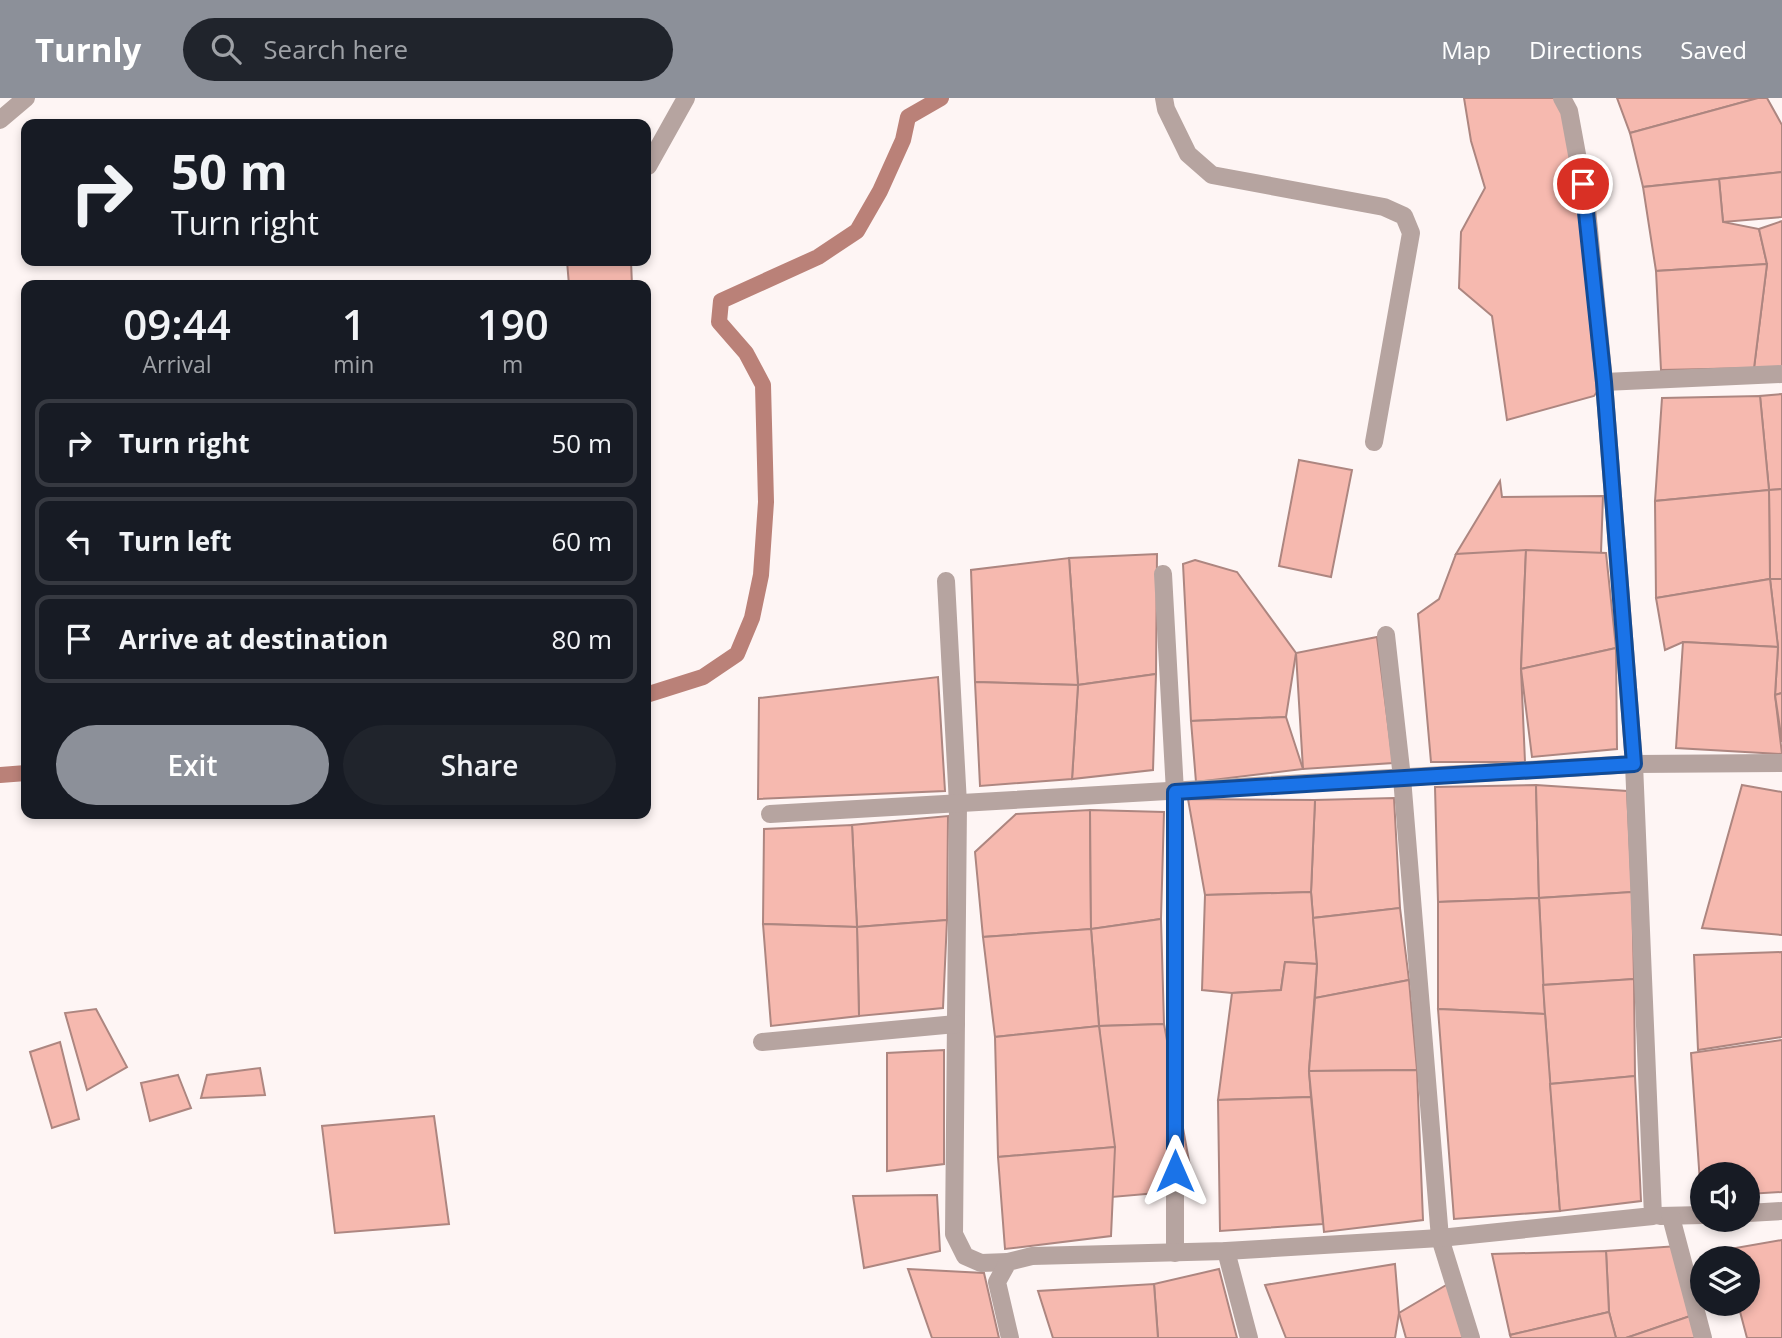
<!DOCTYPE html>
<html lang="en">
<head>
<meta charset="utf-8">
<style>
  :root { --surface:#171b24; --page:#20242c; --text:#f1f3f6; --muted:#9ea1a6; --line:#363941; --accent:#8c9099 }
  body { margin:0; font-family:"Open Sans",sans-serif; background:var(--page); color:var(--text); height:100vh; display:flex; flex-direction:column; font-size:26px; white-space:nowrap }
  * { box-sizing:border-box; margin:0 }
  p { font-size:23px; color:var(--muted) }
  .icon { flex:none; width:38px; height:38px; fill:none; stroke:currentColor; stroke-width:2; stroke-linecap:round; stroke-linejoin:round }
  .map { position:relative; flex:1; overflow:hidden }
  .details { position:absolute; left:21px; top:182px; width:630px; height:539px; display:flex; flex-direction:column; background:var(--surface); border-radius:14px; box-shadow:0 4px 10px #0003 }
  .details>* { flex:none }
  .banner { position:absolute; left:21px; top:21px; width:630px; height:147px; border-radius:14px; box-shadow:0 4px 10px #0003; background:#171b24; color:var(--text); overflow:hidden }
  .buttons { position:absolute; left:1690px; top:1064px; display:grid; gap:14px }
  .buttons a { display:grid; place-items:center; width:70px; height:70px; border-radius:50%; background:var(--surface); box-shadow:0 4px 10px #0003; font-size:35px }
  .pin { position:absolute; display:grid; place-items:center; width:60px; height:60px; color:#fff; margin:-30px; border:4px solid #fff; border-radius:50%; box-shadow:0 2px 7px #0007 }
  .me { position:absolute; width:77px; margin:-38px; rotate:0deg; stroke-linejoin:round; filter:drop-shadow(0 0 5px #0008) }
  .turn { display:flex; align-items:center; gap:24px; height:147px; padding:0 35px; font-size:32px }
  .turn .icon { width:91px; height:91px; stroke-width:2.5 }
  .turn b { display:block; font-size:49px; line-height:60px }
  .eta { display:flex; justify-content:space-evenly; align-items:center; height:119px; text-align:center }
  .eta b { font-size:42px; font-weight:600; line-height:49px }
  .button { display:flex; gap:14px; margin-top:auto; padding:14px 35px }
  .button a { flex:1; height:80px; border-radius:42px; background:var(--accent); color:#fff; font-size:28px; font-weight:600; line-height:80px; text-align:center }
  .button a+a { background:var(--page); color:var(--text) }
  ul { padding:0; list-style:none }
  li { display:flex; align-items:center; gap:21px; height:88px; margin:0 14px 10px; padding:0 21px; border:4px solid var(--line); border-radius:14px }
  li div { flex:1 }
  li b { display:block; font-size:26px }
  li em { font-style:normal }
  header { display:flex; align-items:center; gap:42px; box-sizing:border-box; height:98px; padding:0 35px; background:var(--accent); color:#fff }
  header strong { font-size:33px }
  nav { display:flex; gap:38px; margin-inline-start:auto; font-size:24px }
  .search { width:490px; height:63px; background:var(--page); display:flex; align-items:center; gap:18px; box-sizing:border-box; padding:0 24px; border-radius:38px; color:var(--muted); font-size:26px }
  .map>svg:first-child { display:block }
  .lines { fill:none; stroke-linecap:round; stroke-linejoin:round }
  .stream { stroke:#ba8178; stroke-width:16 }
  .building { fill:#f6b9af; stroke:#ad8680; stroke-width:2 }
  .minor { stroke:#b6a4a0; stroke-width:18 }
  .route-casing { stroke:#114b97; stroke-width:18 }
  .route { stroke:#1a73e8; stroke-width:12 }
</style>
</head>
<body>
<header>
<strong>Turnly</strong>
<div class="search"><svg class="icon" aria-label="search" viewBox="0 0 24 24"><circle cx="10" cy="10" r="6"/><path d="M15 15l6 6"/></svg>Search here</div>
<nav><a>Map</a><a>Directions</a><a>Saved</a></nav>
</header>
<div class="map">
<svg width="1782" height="1240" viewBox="0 0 1782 1240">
  <rect width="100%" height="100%" fill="#fef5f4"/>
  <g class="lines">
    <g class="stream">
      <path d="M646,597l57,-18 34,-23 15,-36 9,-43 5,-73 -3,-117 -17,-32 -27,-31 2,-21 97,-44 39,-26 23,-40 23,-51 5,-23 33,-19"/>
      <path d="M0,677l26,-2"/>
    </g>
  </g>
  <g class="building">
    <path d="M1464,0h98l42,284 -10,14 -87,24 -15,-104 -33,-28 2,-56 24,-44 -14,-47z"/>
    <path d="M1617,0h141l-128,35z"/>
    <path d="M1758,0h9l15,27v47l-139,15 -13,-54z"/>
    <path d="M1782,74v45l-59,5 -4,-43z"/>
    <path d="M1719,81l4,43 36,7 8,35 -111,7 -13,-84z"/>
    <path d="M1782,123v146l-28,1 13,-104 -8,-35z"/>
    <path d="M567,163h64l1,24h-63z"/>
    <path d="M1767,166l-13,104 -93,2 -5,-99z"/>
    <path d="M1782,296v95l-13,1 -9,-94z"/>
    <path d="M1760,298l9,94 -114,11 7,-103z"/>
    <path d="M1299,362l53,10 -21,107 -52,-11z"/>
    <path d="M1500,383l2,16 101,-1 -2,57 -145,1z"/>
    <path d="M1782,391v90h-12l-1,-89z"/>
    <path d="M1769,392l1,89 -114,19 -1,-97z"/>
    <path d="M1526,452l-5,119 4,93h-94l-13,-148 21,-15 17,-45z"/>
    <path d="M1526,452l80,3 10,95 -95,21z"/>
    <path d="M1157,456l-1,120 -78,11 -9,-127z"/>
    <path d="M1069,460l9,127 -103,-3 -4,-112z"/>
    <path d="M1195,462l42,12 59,81 -10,64 -95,4 -8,-157z"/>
    <path d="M1770,481h12v114l-7,2 3,-48z"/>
    <path d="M1770,481l8,68 -95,-5 -18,8 -9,-52z"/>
    <path d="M1377,539l16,126 -90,6 -7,-116z"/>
    <path d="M1683,544l95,5 -3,48 7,59 -106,-6z"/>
    <path d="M1616,550l1,101 -85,8 -11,-88z"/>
    <path d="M1156,576l-3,96 -81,9 6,-94z"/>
    <path d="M938,579l7,114 -187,8 1,-101z"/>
    <path d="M975,584l103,3 -6,94 -92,7z"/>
    <path d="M1782,595v49l-7,-47z"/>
    <path d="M1286,619l17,52 -107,13 -5,-61z"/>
    <path d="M1536,687l3,113 -101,4 -3,-115z"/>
    <path d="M1536,687l91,6 5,101 -93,6z"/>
    <path d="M1742,687l40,7v143l-80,-7z"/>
    <path d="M1394,700l6,110 -87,10 -2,-26 4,-92z"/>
    <path d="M1188,701l127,1 -4,92 -106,3z"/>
    <path d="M1090,712l1,119 -108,8 -8,-85 41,-38z"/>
    <path d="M1090,712l74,2 -3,107 -70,10z"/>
    <path d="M948,718l-1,104 -90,7 -5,-102z"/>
    <path d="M852,727l5,102 -94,-3 1,-95z"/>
    <path d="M1311,794l6,72 -32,-2 -4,28 -49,3 -30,-3 3,-95z"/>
    <path d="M1632,794l2,87 -91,6 -4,-87z"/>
    <path d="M1539,800l6,116 -107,-5v-107z"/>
    <path d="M1400,810l9,72 -94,18 2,-34 -4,-46z"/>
    <path d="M1161,821l3,105 -65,2 -8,-97z"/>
    <path d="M947,822l-4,88 -84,8 -2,-89z"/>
    <path d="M763,826l94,3 2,89 -88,10z"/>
    <path d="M1091,831l8,97 -104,11 -12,-100z"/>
    <path d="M1782,854v85l-84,13 -4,-95z"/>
    <path d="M1285,864l32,2 -8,107 2,26 -93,3 14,-107 49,-3z"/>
    <path d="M1634,881l1,97 -85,8 -7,-99z"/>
    <path d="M1409,882l8,90 -108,1 6,-73z"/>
    <path d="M96,911l31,58 -40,23 -22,-77z"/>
    <path d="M1438,911l107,5 15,197 -106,8z"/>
    <path d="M1164,926l27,148v18l-79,7 -13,-171z"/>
    <path d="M1099,928l16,121 -117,10 -3,-120z"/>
    <path d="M1782,942v152l-34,2v-20h-45v23h-2l-10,-144z"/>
    <path d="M60,944l19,77 -27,9 -22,-76z"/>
    <path d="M944,952v114l-57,7v-118z"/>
    <path d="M260,970l5,27 -64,3 6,-23z"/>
    <path d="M1417,972l6,150 -99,12 -15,-161z"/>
    <path d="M178,977l13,33 -41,13 -9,-38z"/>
    <path d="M1635,978l6,125 -81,10 -10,-127z"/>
    <path d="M1311,999l12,127 -103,7 -2,-131z"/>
    <path d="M434,1018l15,108 -114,9 -13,-107z"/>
    <path d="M1115,1049l-4,89 -106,13 -7,-92z"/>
    <path d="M937,1097l3,56 -76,17 -11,-72z"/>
    <path d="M1782,1142v98h-35l-9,-34h10v-46h-22l-2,-8z"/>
    <path d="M1678,1148l18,68 -70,24h-10l-7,-26 -3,-61z"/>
    <path d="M1606,1153l3,61 -99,23 -18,-81z"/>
    <path d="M1395,1166l4,49 -4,25h-109l-21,-53z"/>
    <path d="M908,1171l76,4 15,65h-67z"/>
    <path d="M1219,1171l18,69h-79l-4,-54z"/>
    <path d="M1453,1183l13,57h-60l-7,-25z"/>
    <path d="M1154,1186l4,54h-105l-15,-47z"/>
    <path d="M1609,1214l7,26h-105l-1,-3z"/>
    <path d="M1696,1216l7,24h-77z"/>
  </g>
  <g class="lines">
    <g class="minor">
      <path d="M1164,0l2,11 22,45 24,21 172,32 20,9 7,17 -37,209"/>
      <path d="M0,22l26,-22"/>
      <path d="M648,68l38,-68"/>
      <path d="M1604,284l178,-8"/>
      <path d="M1163,476l12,218v461"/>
      <path d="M946,483l12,223 -4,430 11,22 16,7 27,-1"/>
      <path d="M1386,537l16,143 38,460 31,100"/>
      <path d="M770,716l864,-50 148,-1"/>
      <path d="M762,944l194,-18"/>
      <path d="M1748,1115l34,-2"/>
      <path d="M1660,1118l43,-1"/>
      <path d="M1671,1119l32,121"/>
      <path d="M1226,1153l23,87"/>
      <path d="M1010,1240l-13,-56 11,-20 24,-6 194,-5 214,-13 213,-22 -19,-452 -30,-382 -17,-173 -18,-98 -7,-13"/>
    </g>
  </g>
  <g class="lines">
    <g class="route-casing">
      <path id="route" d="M1175,1073v-379l459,-28 -30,-382 -21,-198"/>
    </g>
    <use href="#route" class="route"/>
  </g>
</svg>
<div class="buttons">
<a><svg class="icon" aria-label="sound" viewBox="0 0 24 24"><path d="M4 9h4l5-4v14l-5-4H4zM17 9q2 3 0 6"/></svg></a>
<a><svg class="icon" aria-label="layers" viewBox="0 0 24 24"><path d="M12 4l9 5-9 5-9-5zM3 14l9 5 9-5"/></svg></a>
</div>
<div class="pin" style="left:1583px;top:86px;background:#d93025"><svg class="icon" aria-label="arrive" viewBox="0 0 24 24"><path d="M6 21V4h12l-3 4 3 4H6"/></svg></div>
<svg class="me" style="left:1175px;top:1073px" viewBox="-20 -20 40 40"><path d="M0-17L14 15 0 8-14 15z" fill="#1a73e8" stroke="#fff" stroke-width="4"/></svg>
<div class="banner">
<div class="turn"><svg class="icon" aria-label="right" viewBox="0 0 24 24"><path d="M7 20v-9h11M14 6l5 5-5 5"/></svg><div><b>50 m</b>Turn right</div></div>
</div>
<section class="details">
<div class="eta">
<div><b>09:44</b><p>Arrival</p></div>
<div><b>1</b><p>min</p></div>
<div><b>190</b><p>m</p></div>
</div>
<ul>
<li><svg class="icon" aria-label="right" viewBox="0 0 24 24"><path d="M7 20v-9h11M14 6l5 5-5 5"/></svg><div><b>Turn right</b></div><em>50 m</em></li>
<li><svg class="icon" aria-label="left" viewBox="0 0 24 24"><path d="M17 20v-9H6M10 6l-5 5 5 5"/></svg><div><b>Turn left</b></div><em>60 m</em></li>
<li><svg class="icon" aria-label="arrive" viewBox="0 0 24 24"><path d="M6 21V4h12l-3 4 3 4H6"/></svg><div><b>Arrive at destination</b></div><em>80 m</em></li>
</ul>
<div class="button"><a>Exit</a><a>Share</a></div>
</section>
</div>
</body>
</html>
